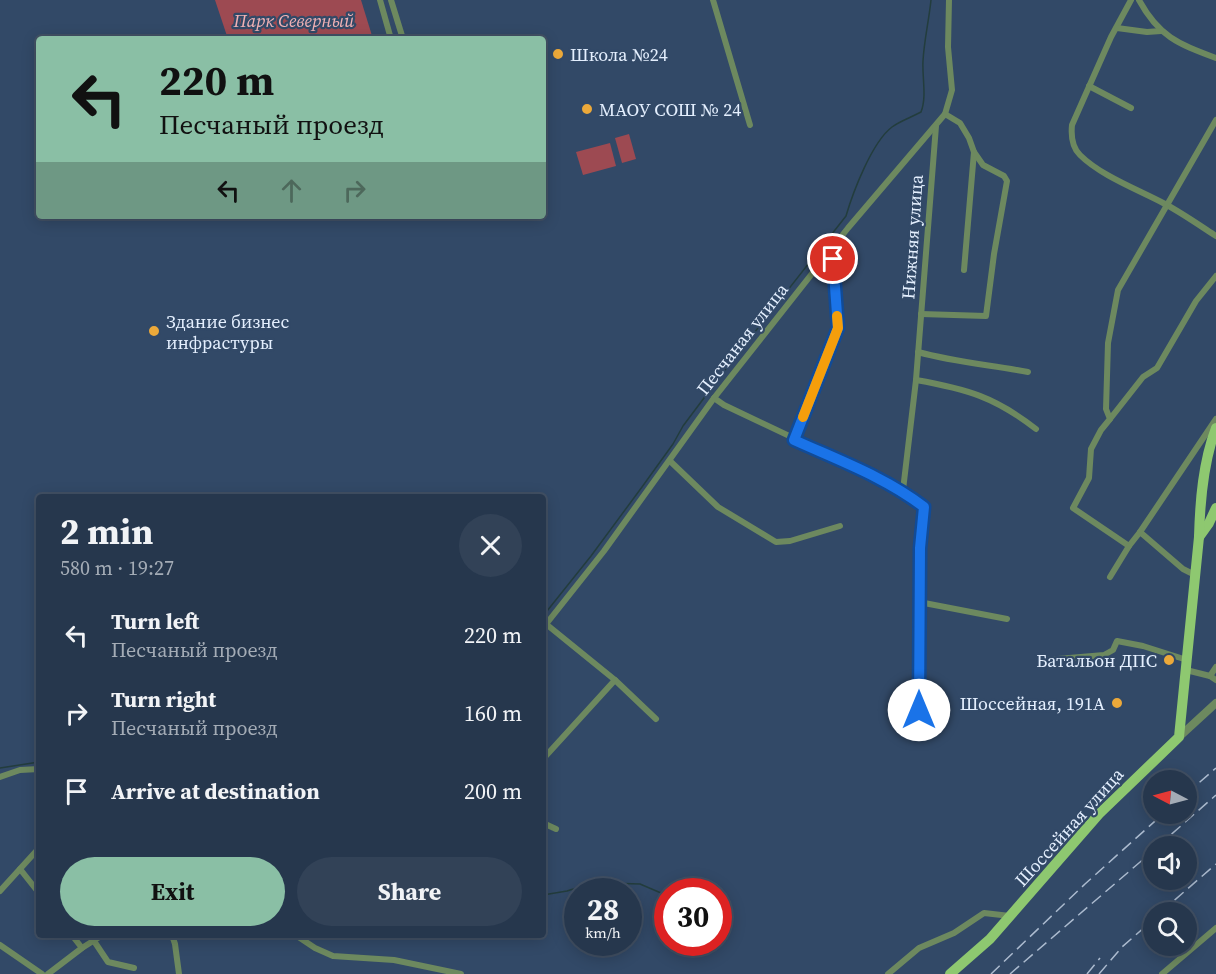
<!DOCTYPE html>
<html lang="en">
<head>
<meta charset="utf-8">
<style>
  :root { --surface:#26374d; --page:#324257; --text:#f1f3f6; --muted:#a4acb6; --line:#425165; --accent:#8abfa5 }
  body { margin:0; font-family:"Source Serif 4",serif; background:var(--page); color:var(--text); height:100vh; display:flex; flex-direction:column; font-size:22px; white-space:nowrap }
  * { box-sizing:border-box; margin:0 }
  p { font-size:20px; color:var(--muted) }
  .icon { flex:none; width:33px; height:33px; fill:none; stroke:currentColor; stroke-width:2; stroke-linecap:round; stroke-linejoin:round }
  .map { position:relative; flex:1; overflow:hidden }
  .side { position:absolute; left:36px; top:494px; width:510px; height:444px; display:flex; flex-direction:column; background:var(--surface); border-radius:6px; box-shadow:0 3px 15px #0003,0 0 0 2px var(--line) }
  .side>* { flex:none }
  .banner { position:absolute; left:36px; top:36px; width:510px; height:183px; border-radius:6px; box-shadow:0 3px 15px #0003,0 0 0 2px var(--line); background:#8abfa5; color:#111; overflow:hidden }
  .needle { width:39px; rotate:276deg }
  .fabs { position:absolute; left:1143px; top:770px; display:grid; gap:12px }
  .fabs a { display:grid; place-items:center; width:54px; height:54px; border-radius:50%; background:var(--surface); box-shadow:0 3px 15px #0003,0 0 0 2px var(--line); font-size:30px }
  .speed { position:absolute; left:564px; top:878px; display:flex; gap:12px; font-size:30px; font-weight:700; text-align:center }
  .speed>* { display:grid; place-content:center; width:78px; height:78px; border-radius:50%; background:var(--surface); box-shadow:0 3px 15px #0003,0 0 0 2px var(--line); line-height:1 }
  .speed small { font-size:15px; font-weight:400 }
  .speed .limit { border:9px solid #d22; background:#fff; color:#111 }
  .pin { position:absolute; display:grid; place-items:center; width:51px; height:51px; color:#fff; margin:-26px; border:3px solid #fff; border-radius:50%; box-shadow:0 2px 6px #0007 }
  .me { position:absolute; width:66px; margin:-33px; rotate:0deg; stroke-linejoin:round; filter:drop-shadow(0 0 4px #0008) }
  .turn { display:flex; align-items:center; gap:21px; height:126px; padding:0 24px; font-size:27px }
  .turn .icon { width:78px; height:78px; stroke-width:2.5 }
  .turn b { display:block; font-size:42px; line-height:51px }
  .lanes { display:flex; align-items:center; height:57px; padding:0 24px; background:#0003; justify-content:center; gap:30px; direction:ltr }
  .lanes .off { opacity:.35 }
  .round { display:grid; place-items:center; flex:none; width:63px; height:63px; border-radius:32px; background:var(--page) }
  .summary { display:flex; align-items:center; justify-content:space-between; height:102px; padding:0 24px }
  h1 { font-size:36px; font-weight:700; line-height:45px }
  .button { display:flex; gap:12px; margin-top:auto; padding:12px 24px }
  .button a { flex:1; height:69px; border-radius:36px; background:var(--accent); color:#111; font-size:24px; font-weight:700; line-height:69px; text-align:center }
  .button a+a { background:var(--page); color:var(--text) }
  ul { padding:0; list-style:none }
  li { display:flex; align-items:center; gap:18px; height:78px; padding:0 24px }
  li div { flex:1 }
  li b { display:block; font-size:22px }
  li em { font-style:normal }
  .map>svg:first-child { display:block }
  .green { fill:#9d4a52 }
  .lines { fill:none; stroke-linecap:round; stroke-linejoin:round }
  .stream { stroke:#233d3d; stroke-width:1.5 }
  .minor { stroke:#6d895f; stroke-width:6 }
  .tertiary { stroke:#6d895f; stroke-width:8 }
  .primary { stroke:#8ec870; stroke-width:10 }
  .rail { stroke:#acbbcf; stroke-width:1.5; stroke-dasharray:12 6; stroke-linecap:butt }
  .route-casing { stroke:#114b97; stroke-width:15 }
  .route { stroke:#1a73e8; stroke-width:10 }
  .slow { stroke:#f59e0b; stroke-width:10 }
  .poi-dot { fill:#eca93a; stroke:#324967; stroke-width:2 }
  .labels { text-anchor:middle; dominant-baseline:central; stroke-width:4.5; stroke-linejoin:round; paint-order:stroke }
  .park-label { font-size:18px; font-style:italic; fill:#f2b2b5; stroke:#324967 }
  .poi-label { font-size:18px; fill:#e4effe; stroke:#324967; text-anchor:start }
  .street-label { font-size:18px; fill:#e4effe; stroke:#324967 }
</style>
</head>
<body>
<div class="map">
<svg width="1216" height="974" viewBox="0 0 1216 974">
  <rect width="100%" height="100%" fill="#324967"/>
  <g class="green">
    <path d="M215,0h146l12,39h-145z"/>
    <path d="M629,134l7,25 -14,4 -7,-25z"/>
    <path d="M610,143l6,23 -33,9 -7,-23z"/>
  </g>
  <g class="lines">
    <g class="stream">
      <path d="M543,616l48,-60 51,-69 31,-43 10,-18 42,-56 121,-154c7,-24 26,-74 46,-89 8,-6 20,-10 29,-15 6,-15 1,-35 2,-51 1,-20 6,-41 8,-61"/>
      <path d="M0,768l39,-6"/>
      <path d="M543,895l24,-4 22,-7 17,-1 34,1 28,12"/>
      <path d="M718,932l8,8"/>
    </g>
    <g class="minor">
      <path d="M380,0l11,39"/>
      <path d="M391,0l12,39"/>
      <path d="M713,0l37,125"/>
      <path d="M1131,0l-20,37 -39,88c-1,10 0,22 8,30 21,21 59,35 85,49 17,9 34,21 51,32"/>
      <path d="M1139,0c20,37 40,44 77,58"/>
      <path d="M1117,28l30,4 14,-1"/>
      <path d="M1089,86l42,22"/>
      <path d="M945,114l15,9 9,15 5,14 -10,118"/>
      <path d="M921,314l65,2 8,-62 13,-73 -3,-5 -21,-11 -9,-13"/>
      <path d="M918,352c36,10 73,13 110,20"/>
      <path d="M916,380c51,9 79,17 120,49"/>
      <path d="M714,398l10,7 179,85"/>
      <path d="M1110,419l33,-42 14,-9 39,-67 20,-25"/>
      <path d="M794,440l44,-112 -5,-80"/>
      <path d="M670,461l48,46 58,35 14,-1 50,-15"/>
      <path d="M1140,532l76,-113"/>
      <path d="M1195,575l-12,-6 -43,-37 -11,14 -56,-38 16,-30 2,-29 10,-19 9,-11 -4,-10 2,-66 10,-53 98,-170"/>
      <path d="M1110,577l19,-31"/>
      <path d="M919,602l88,17"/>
      <path d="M546,624l69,56 41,39"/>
      <path d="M543,628l61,-77 110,-153 134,-170 97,-114 7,-24 -4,-43 1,-47"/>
      <path d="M1046,660l58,-5 9,-5 4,-9 26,5 44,14"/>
      <path d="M1216,667l-6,9 6,4"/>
      <path d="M1186,670l24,6"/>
      <path d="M919,710l1,-162 4,-41 -21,-17 13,-110 20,-254"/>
      <path d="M543,759l72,-79"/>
      <path d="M0,777l20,-7 19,-1"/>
      <path d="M38,818l1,6"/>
      <path d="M543,823l13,6"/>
      <path d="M20,869l19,24"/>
      <path d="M0,891l39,-43"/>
      <path d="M71,934l11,14"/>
      <path d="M164,934l9,4 2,6 4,30"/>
      <path d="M294,934l21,14 18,8 61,4 67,14"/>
      <path d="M94,941l14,21 26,6"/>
      <path d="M0,945l42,29"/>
      <path d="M48,974l34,-26 22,-14"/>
      <path d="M888,974l31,-26 35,-15 30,-20 26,3"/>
      <path d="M1162,974l54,-46"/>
    </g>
    <path class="tertiary" d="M1179,737l37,-34"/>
    <g class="primary">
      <path d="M1199,537l10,-14 7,-15"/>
      <path d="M950,974l40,-35 109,-125 80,-77 20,-200c1,-36 4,-75 17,-109"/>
    </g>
    <g class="rail">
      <path d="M1186,794l30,-26"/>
      <path d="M1158,846l58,-51"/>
      <path d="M1161,912l55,-48"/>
      <path d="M991,974l94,-90 79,-71"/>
      <path d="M1010,974l144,-124"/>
      <path d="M1087,974l13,-16"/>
      <path d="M1099,974l23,-27 32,-28"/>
    </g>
  </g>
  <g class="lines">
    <g class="route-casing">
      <path id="route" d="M833,259l5,69 -44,112c44,20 91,37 130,67l-4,41 -1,162"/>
    </g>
    <use href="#route" class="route"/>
    <path class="slow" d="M803,417l35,-89 -1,-12"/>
  </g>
  <g class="poi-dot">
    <circle cx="558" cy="54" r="6"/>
    <circle cx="587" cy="109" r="6"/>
    <circle cx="154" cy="331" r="6"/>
    <circle cx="1169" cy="660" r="6"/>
    <circle cx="1117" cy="703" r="6"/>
  </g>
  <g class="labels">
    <g class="park-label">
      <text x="294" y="20">Парк Северный</text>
    </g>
    <g class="poi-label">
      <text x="570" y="54">Школа №24</text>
      <text x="599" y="109">МАОУ СОШ № 24</text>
      <text x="166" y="321">Здание бизнес<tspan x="166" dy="21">инфрастуры</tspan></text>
      <text x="1157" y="660" text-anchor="end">Батальон ДПС</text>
      <text x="1105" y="703" text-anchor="end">Шоссейная, 191А</text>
    </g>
    <g class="street-label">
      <text transform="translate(912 237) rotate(-86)">Нижняя улица</text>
      <text transform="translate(742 339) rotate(-52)">Песчаная улица</text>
      <text transform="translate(1069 827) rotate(-48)">Шоссейная улица</text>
    </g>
  </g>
</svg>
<div class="fabs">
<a><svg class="needle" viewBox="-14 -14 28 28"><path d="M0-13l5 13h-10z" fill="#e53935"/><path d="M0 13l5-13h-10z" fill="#a4acb6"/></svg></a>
<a><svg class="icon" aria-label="sound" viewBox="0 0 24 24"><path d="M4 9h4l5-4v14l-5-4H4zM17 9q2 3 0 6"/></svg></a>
<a><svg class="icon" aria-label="search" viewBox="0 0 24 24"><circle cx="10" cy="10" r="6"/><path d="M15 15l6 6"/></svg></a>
</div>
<div class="speed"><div>28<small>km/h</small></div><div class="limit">30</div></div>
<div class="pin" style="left:833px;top:259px;background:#d93025"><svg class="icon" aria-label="arrive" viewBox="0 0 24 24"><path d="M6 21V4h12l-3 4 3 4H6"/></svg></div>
<svg class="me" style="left:919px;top:710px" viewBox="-20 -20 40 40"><circle r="19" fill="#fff"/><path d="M0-13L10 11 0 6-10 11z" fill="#1a73e8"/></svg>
<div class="banner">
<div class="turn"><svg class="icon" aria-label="left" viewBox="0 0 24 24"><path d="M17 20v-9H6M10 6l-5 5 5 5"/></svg><div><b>220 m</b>Песчаный проезд</div></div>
<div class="lanes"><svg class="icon" aria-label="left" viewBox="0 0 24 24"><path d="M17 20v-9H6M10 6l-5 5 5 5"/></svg><svg class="icon off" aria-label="ahead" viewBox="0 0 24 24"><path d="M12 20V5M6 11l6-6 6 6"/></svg><svg class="icon off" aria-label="right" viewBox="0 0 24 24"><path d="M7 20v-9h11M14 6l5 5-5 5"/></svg></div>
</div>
<section class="side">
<div class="summary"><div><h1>2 min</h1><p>580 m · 19:27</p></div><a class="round"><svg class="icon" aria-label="close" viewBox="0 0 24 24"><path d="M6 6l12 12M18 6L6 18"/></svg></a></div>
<ul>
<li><svg class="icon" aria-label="left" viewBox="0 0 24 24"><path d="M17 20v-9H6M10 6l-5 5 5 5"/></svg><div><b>Turn left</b><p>Песчаный проезд</p></div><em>220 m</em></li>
<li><svg class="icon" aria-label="right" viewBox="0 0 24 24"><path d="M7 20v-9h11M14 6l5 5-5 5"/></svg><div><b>Turn right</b><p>Песчаный проезд</p></div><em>160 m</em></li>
<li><svg class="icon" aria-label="arrive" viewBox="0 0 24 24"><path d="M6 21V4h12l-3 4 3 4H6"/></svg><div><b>Arrive at destination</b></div><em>200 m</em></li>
</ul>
<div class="button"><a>Exit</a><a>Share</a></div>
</section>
</div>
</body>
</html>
